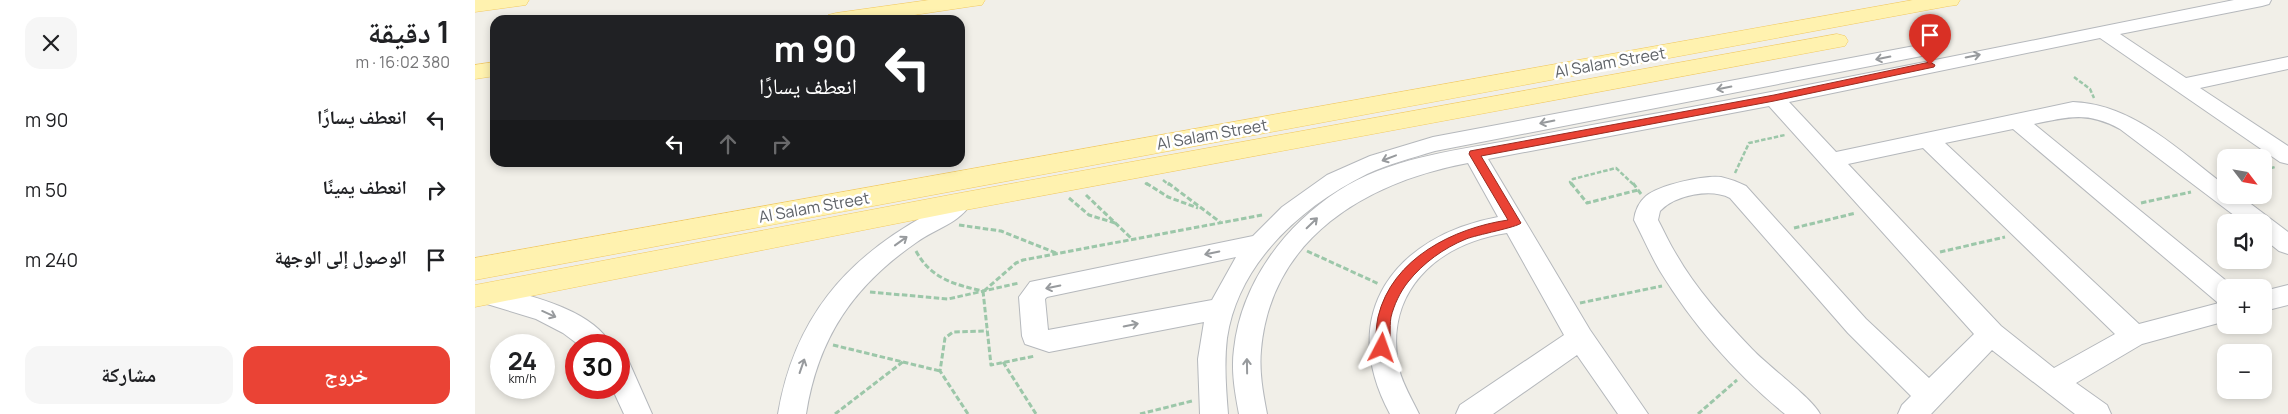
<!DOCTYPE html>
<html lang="ar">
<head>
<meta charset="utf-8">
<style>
  :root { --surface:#fff; --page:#f6f6f6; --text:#202124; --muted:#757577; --accent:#ea4335 }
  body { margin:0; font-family:Manrope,"Noto Naskh Arabic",sans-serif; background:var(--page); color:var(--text); direction:rtl; height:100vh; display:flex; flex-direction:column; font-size:19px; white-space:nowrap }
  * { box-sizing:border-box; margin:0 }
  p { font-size:16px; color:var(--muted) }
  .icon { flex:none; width:28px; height:28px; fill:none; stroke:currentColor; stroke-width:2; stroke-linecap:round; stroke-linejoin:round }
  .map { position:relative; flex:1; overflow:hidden; direction:ltr }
  .drawer { display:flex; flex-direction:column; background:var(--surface); width:475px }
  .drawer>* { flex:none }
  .hud { position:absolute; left:15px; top:15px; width:475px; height:152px; border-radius:15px; box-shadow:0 2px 8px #0003; direction:rtl; background:#202124; color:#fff; overflow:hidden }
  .needle { width:32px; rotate:121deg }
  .buttons { position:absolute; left:1742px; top:149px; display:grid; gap:10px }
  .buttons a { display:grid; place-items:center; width:55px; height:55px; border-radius:10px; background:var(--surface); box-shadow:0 2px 8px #0003; font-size:25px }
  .speed { position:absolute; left:15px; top:334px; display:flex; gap:10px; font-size:25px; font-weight:700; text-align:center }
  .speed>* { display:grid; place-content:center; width:65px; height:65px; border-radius:50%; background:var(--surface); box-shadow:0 2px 8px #0003; line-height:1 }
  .speed small { font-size:12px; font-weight:400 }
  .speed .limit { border:8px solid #d22; background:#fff; color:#111 }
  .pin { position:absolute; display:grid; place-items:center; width:42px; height:42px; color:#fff; margin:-51px -21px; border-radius:50% 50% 50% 0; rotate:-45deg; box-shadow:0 0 5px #0007 }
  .pin .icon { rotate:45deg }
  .me { position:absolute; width:55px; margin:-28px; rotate:4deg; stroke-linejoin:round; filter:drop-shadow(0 0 4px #0008) }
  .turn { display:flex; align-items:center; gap:18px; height:105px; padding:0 25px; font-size:22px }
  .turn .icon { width:65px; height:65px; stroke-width:2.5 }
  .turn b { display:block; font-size:35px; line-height:42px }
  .lanes { display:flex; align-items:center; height:48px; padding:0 25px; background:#0003; justify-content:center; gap:25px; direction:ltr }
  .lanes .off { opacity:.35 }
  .round { display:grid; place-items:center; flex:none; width:52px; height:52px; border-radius:15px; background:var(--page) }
  .headline { display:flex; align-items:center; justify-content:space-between; height:85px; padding:0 25px }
  h1 { font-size:30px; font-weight:700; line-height:38px }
  .button { display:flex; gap:10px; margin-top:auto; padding:10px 25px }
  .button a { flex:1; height:58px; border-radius:15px; background:var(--accent); color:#fff; font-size:20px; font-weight:700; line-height:58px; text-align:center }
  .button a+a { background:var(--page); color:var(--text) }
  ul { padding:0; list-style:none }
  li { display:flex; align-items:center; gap:15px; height:70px; padding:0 25px }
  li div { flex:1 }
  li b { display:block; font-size:19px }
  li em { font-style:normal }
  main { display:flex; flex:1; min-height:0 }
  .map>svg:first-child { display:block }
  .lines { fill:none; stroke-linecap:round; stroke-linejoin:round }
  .minor-casing { stroke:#b5b8bc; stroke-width:2 }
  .major-casing { stroke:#f2c960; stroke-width:1 }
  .path-far1 { stroke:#9cc7a9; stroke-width:2.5; stroke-dasharray:4.5 2; stroke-linecap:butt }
  .path { stroke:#9cc7a9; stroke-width:3; stroke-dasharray:5.5 2.5; stroke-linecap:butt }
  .minor { fill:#fff; fill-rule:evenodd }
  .major { fill:#fff2af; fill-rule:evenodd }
  .oneway { stroke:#979a9d }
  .route { fill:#ea4335; stroke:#982c22 }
  .labels { text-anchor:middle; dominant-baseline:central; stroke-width:5; stroke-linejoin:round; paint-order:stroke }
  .street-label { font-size:16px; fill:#5f6368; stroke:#fff }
</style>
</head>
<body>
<main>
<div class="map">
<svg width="1813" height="414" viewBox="0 0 1813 414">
  <rect width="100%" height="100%" fill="#f1efe8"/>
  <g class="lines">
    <g class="minor-casing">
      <g id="minor">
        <path d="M1759,0h37l-2,4 -7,2 -142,28 66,44 102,-21v12l-88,19 88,58v18l-8,-2 -180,-124 -311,64 47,50 237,-50c61,2 107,50 153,84v9h13l49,37v22l-9,-3 -15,-12v-17h-21l-123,-93c-33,-18 -51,-12 -86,-5l201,164h-9v33l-84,23 -66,39 31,22 4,9h-36l-83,-64 -61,64h-33l4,-9 9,-9 -63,-63 -118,-135c-19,-10 -55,-3 -70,13l-2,9c6,11 11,23 18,34 20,35 48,66 76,95 16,17 60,49 68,65h-35c-49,-40 -92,-89 -125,-143 -10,-17 -17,-34 -26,-51 1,-9 5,-18 12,-24 13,-11 58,-21 75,-19 9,2 17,5 25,9l120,133 63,59 45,-44 -205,-228 -281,53 102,171 58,84h-30l-41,-59 -84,59h-37l4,-9 104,-70 -57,-102c-71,11 -124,59 -108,136 4,16 13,30 20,45h-29c-54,-100 5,-178 108,-197l-30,-54c-101,19 -197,74 -207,187 -2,22 2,43 6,64h-28c-4,-21 -8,-43 -5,-65 7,-65 50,-123 104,-158 50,-32 112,-40 169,-50 53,-10 105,-20 158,-29 190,-35 380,-74 569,-112zM1538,129l204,173 2,1 -80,21 -194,-181zM1448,148l192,186 -61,34 -53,-42 -153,-162z"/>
        <path d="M1450,44l7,2 3,4 -3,4 -497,97c-23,7 -47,13 -68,23 -65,32 -129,89 -140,164 -3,25 -1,51 1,76h-28l-2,-55 6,-37 -155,30 -24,-8 -3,-8 -3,-39 11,-15 223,-46 29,-29 45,-32 43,-19 63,-19zM761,257l-24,43 -164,30 -3,-31 2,-2z"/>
        <path d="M485,194l8,2 4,6c-13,22 -36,26 -55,40 -64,44 -99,96 -111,172h-28c16,-95 67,-155 150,-200 12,-6 20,-17 32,-20z"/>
        <path d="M11,284c37,10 106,24 125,61h-32l-16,-12 -27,-14 -59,-18 -2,-11 2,-3z"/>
        <path d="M1813,285v20l-24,6v-20z"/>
        <path d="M144,359l10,3 23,52h-28l-12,-26h7z"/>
      </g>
    </g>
    <g class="major-casing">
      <g id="major">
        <path d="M0,0h54l-3,5 -51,7z"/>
        <path d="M454,0h56l-3,5 -8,1 -93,14h-56l3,-5 8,-2z"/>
        <path d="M1438,0h47l-3,5 -8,1 -1474,274v-22z"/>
        <path d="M1362,34l8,2 3,5 -3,5 -885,165 -485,96v-22l485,-92z"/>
        <path d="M20,62v14l-20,3v-14z"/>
      </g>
    </g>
    <g class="path-far1">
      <path d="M1599,77l16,12 4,9"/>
      <path d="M1789,170l11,-3"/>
      <path d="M1260,173l14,-30 36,-8"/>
      <path d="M688,180l6,5"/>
      <path d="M670,183l3,2"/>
      <path d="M1097,185l-2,-3 3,-3 43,-11 18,17"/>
    </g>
    <g class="path">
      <path d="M671,183l22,14 30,11"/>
      <path d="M693,183l52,39"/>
      <path d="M1096,183l16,20 51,-13"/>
      <path d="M1158,183l5,7"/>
      <path d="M1163,190l3,4"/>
      <path d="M611,195l46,44"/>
      <path d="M594,198l20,17 26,8"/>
      <path d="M1666,203l50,-11"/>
      <path d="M484,225l42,6 55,22"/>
      <path d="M1319,228l62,-15"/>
      <path d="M441,251c14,27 39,34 67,40"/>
      <path d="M832,251l72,33"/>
      <path d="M1465,252l65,-15"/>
      <path d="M508,291l8,74 44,-9"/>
      <path d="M509,291l32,-28 7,-3 239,-45"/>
      <path d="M395,292l78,7 71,-16"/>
      <path d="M1105,303l82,-17"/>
      <path d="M358,345l107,26"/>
      <path d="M528,362l33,52"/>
      <path d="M360,414l69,-53"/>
      <path d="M493,414l-28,-43 5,-33 8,-6 34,-1"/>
      <path d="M665,414l52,-13"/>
      <path d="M1223,414l39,-34"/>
    </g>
    <use href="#minor" class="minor"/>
    <use href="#major" class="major"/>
  </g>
  <defs><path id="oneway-shaft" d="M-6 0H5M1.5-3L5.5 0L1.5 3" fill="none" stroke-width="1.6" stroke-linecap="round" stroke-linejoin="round" transform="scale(1.25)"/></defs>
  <g class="oneway">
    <use href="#oneway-shaft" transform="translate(1498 56) rotate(-11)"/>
    <use href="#oneway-shaft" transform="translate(1408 58) rotate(169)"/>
    <use href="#oneway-shaft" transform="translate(1249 88) rotate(169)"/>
    <use href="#oneway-shaft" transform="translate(1072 122) rotate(169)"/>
    <use href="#oneway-shaft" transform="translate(914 158) rotate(159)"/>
    <use href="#oneway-shaft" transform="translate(837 223) rotate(-44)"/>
    <use href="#oneway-shaft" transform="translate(426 241) rotate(-36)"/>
    <use href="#oneway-shaft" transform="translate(737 253) rotate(168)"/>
    <use href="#oneway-shaft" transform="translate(578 287) rotate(168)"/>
    <use href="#oneway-shaft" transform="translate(74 314) rotate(24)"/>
    <use href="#oneway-shaft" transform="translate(656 325) rotate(-11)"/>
    <use href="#oneway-shaft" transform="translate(327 366) rotate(-71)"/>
    <use href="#oneway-shaft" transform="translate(772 366) rotate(-91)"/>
  </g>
  <path class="route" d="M1455,62l5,3 -1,2 -160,34 -293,55 40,67c-3,4 -45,12 -55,16 -22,9 -43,24 -58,43 -8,10 -14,23 -17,35 -2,11 1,24 -4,34l-5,2 -7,-5c1,-11 1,-22 3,-31 14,-59 76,-89 130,-97l-39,-66 1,-3 304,-56z"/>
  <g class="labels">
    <g class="street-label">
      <text transform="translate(1135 62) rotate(-10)">Al Salam Street</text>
      <text transform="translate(737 134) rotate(-10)">Al Salam Street</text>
      <text transform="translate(339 207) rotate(-10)">Al Salam Street</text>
    </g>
  </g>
</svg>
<div class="buttons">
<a><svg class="needle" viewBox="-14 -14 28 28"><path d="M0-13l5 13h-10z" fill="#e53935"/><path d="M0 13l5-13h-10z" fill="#757577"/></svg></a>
<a><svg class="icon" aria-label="sound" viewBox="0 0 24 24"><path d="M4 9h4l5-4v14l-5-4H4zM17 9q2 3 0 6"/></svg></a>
<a>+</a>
<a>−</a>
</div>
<div class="speed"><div>24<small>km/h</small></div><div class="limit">30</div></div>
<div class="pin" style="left:1455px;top:65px;background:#d93025"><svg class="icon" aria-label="arrive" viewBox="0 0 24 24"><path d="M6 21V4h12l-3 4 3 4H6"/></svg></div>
<svg class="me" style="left:907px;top:348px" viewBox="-20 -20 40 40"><path d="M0-17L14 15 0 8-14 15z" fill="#ea4335" stroke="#fff" stroke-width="4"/></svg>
<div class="hud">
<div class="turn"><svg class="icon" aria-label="left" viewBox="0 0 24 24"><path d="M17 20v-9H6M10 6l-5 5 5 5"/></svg><div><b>90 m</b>انعطف يسارًا</div></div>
<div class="lanes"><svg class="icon" aria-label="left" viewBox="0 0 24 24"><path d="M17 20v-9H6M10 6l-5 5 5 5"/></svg><svg class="icon off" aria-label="ahead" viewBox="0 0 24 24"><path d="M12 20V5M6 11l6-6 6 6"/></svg><svg class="icon off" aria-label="right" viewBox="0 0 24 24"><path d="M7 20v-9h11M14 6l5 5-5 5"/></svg></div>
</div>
</div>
<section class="drawer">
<div class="headline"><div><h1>1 دقيقة</h1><p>380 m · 16:02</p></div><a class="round"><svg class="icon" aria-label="close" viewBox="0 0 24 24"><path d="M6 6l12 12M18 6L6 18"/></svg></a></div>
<ul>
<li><svg class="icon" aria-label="left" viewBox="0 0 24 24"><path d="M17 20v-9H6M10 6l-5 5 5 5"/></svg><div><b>انعطف يسارًا</b></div><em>90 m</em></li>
<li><svg class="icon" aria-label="right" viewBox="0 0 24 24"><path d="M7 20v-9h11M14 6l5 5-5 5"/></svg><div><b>انعطف يمينًا</b></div><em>50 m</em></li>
<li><svg class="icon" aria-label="arrive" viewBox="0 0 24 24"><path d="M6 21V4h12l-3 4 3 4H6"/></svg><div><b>الوصول إلى الوجهة</b></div><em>240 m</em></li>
</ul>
<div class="button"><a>خروج</a><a>مشاركة</a></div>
</section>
</main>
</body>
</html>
